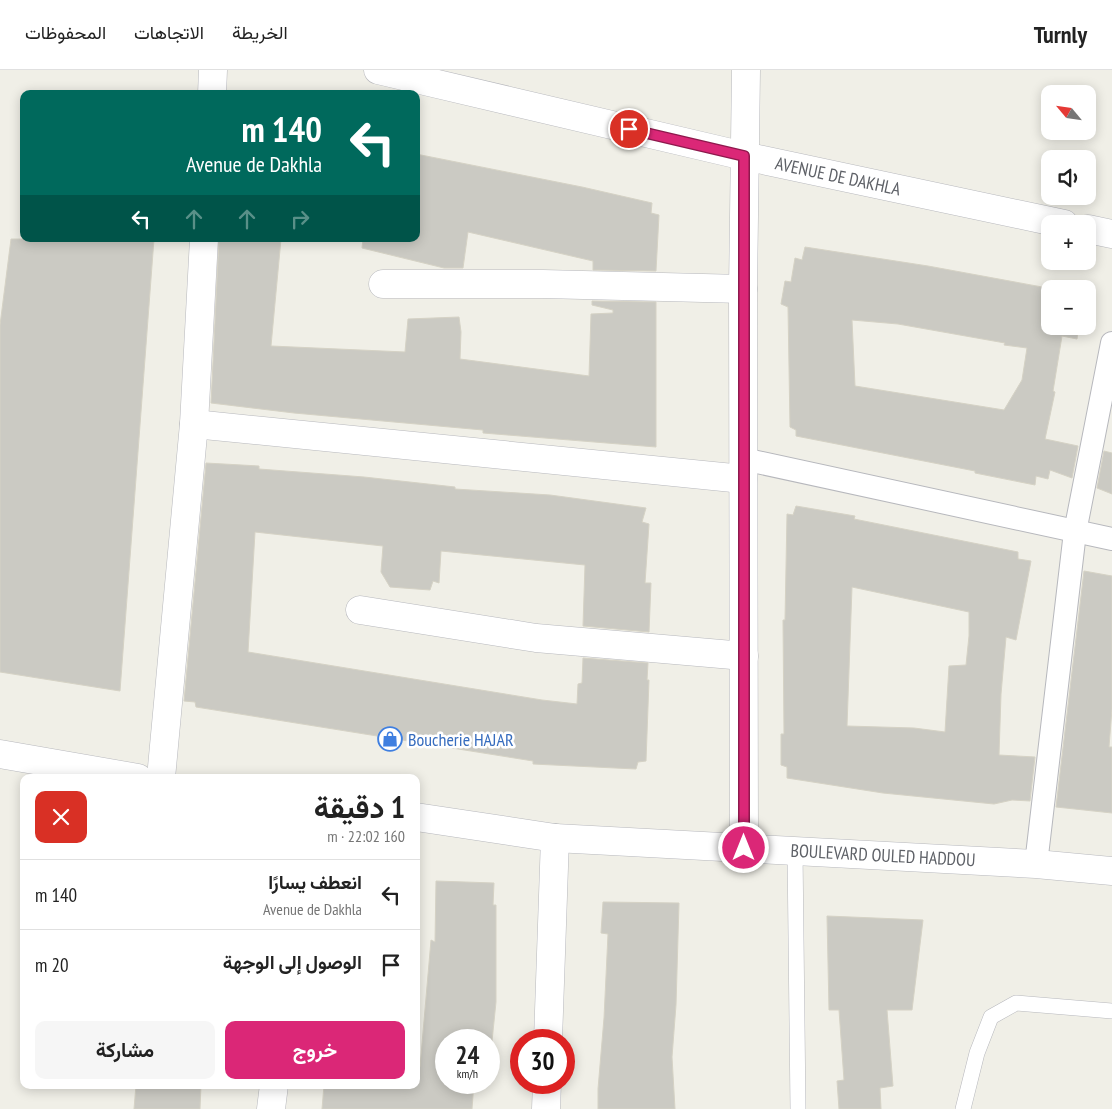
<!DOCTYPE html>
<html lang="ar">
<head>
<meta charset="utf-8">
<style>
  :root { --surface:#fff; --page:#f6f6f6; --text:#222; --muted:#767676; --line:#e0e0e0; --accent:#db2777 }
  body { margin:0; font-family:"PT Sans Narrow",Vazirmatn,sans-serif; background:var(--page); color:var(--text); direction:rtl; height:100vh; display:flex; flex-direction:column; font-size:19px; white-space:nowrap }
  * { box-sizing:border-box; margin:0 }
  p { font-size:16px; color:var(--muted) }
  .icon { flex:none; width:28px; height:28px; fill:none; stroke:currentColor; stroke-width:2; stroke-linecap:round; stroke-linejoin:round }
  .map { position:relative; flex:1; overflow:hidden; direction:ltr }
  .drawer { position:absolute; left:20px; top:704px; width:400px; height:315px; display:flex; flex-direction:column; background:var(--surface); border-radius:10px; box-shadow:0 2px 12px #0003; direction:rtl }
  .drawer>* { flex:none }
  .banner { position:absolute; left:20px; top:20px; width:400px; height:152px; border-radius:10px; box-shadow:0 2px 12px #0003; direction:rtl; background:#00695c; color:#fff; overflow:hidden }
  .needle { width:32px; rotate:299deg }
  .buttons { position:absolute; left:1041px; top:15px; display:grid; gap:10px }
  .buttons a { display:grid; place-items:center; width:55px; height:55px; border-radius:10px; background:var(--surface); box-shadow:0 2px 12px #0003; font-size:25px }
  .speed { position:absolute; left:435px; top:959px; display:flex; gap:10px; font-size:25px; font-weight:700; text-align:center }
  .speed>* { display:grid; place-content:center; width:65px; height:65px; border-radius:50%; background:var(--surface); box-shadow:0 2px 12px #0003; line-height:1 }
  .speed small { font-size:12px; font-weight:400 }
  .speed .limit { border:8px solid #d22; background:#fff; color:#111 }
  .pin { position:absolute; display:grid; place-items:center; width:42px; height:42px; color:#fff; margin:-21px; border:2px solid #fff; border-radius:50%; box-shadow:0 1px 5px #0007 }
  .me { position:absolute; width:55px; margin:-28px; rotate:0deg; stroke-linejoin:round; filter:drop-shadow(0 0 4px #0008) }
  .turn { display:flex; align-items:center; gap:18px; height:105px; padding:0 15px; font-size:22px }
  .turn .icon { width:65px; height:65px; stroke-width:2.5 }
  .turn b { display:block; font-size:35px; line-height:42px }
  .lanes { display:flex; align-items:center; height:48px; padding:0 15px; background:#0003; justify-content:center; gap:25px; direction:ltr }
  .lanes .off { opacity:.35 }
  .round { display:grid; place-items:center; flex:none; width:52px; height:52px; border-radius:10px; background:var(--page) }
  .summary { display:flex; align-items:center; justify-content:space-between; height:85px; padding:0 15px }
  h1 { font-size:30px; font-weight:700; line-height:38px }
  .primary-button { display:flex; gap:10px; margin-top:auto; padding:10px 15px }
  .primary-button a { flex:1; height:58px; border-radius:10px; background:var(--accent); color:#fff; font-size:20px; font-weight:700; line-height:58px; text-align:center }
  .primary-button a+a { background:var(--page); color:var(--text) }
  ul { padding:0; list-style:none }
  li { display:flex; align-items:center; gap:15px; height:70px; padding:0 15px; border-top:1px solid var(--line) }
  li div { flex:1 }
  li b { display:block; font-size:19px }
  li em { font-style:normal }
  header { display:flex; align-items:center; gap:30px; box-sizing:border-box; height:70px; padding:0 25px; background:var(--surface); border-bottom:1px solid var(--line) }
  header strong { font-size:24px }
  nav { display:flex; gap:28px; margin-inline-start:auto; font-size:18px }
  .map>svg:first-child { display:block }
  .building { fill:#cbcac3; stroke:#d5d2c5; fill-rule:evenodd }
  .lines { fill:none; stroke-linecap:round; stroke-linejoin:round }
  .service-casing { stroke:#b7b8bd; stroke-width:16 }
  .pedestrian-casing { stroke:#b7b8bd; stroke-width:24 }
  .minor-casing { stroke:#b7b8bd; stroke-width:29 }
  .service { stroke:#fff; stroke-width:15 }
  .pedestrian { stroke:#fff; stroke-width:22 }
  .minor { stroke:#fff; stroke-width:28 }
  .route-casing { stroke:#8e194d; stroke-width:12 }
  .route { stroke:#db2777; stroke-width:9 }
  .labels { text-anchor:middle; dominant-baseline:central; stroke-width:5; stroke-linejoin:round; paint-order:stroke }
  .street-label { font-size:18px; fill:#5e6167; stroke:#fff }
  .shop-label { font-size:18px; fill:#366cbe; stroke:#fff; text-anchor:start }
</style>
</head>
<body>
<header>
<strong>Turnly</strong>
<nav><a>الخريطة</a><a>الاتجاهات</a><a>المحفوظات</a></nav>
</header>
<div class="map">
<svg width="1112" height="1039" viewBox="0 0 1112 1039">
  <rect width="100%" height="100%" fill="#f0efe7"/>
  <g class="building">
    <path d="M416,84l166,33 70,16 -1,10 8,2 -3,56 -63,-1v-9l-125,-29 -5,36h-19l-82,-20 1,-9h53z"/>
    <path d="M11,169h143l-34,452 -120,-19v-347z"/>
    <path d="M219,169h62l-10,107 134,6 3,-33 51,-2 2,15 -1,27 129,17 2,-62 22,-1v-3l-21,-5v-4l64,1v145l-173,-14v-3l-189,-17 -83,-10z"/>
    <path d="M805,177l123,19 125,23h-3v37h29l-2,13 -15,-3 -9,55 2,1 -10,47 33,7 -6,32 -22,-8 -2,9 -12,-3 -1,9 -60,-12v-2l-179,-35v-6l-6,-3 -2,-120 -7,-3 4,-23 6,1 4,-24 7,2zM852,250l46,4 107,19 -1,2 23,3 -5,32 -18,30 -149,-24z"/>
    <path d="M1104,381l8,2v41l-15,-6z"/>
    <path d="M206,393l53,3v3l105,8 91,10v2l95,6 96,13 -4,14 7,2 -4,59h6l-2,49 -66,-6 2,-61 -144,-14 -2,32 -6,-2 -3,9 -40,-3 -9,-15 2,-26 -128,-14 -7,120 294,48 35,4 1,-20 4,-1 1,-25 65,5 -1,17h2l-3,81 -8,1 -2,7 -103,-5v-3l-337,-54 -1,-5 -11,-1z"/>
    <path d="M796,436l59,10 -1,3 164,33v7l13,2 -15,79 -10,-3 -5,57 -2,61 36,2 -5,44 -18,-1 -18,4 -111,-11 -96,-15v-11l-6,-2v-31h3l-1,-114h2l2,-106 6,1zM852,517l117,25v24l-3,29 -17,1 -4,66 -31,-4 -67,-2z"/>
    <path d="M1084,501l28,5v133l-3,38h3v66l-56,-6z"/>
    <path d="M436,811l58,2 -1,22h3v97l-5,49h-2v-11h-43v42h28l-2,27h-150l2,-24h92l1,-18h3l11,-127 4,2z"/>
    <path d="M603,832l76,1 -3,102 -4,52 3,52h-77v-20l6,-71 4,-84 -7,-1z"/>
    <path d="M827,846l96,4 -11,90h-25l6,76 -13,2 1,21h-42l-2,-28 7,-1 -5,-70h-10z"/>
    <path d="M136,1015h65l-1,24h-66z"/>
  </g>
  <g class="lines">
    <g class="service-casing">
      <g id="service">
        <path d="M795,781l3,258"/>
        <path d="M963,1039l14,-56 14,-36 25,-14 96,8"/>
      </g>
    </g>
    <g class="pedestrian-casing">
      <g id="pedestrian">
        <path d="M743,389l369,80"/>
        <path d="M1036,794l39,-332 37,-189"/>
      </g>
    </g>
    <g class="minor-casing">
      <g id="minor">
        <path d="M378,0l366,86 320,68"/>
        <path d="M212,24l1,-24"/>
        <path d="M1088,159l24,5"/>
        <path d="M383,214h160l200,5"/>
        <path d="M194,354l549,55"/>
        <path d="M360,540l176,28 208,18"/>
        <path d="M0,684l138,24"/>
        <path d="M161,708l33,-354 10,-185"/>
        <path d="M416,747l139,21 481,26 76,7"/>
        <path d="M744,778l-1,-559 3,-219"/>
        <path d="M548,970l7,-202"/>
        <path d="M271,1039l3,-24"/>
        <path d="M546,1039l1,-27"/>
      </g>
    </g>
    <use href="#service" class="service"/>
    <use href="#pedestrian" class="pedestrian"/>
    <use href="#minor" class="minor"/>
  </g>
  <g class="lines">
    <g class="route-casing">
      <path id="route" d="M629,59l115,27v692"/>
    </g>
    <use href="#route" class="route"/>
  </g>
  <defs>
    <g id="shop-ring" transform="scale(1.25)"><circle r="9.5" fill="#fff" stroke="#3f7fe0" stroke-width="1.5"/><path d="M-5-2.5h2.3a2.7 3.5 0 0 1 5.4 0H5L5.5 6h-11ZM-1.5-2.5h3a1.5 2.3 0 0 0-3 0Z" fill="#3f7fe0"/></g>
  </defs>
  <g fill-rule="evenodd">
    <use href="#shop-ring" x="390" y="669"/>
  </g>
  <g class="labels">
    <g class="street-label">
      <text transform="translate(838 106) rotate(12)">AVENUE DE DAKHLA</text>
      <text transform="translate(883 785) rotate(3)">BOULEVARD OULED HADDOU</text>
    </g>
    <g class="shop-label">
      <text x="408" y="669">Boucherie HAJAR</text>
    </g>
  </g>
</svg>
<div class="buttons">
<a><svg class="needle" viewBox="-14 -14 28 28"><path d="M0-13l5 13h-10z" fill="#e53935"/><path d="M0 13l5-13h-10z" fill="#767676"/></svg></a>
<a><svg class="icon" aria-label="sound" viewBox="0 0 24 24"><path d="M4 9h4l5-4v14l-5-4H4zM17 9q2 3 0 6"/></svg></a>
<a>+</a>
<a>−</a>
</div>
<div class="speed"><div>24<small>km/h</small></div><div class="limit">30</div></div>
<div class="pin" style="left:629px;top:59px;background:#d93025"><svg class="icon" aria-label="arrive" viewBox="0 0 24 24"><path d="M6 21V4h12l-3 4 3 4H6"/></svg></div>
<svg class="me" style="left:744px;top:778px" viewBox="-20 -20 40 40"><circle r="17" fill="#db2777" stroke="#fff" stroke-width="3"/><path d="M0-11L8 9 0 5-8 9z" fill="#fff"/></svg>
<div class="banner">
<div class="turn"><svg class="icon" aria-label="left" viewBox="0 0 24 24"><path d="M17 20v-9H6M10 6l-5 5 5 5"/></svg><div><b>140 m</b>Avenue de Dakhla</div></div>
<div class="lanes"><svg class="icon" aria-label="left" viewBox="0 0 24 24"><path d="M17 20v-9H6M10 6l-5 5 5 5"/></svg><svg class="icon off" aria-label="ahead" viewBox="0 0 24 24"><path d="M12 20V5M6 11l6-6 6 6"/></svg><svg class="icon off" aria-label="ahead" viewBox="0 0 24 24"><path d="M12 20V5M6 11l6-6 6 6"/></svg><svg class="icon off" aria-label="right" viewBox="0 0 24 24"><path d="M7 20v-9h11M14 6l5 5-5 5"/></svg></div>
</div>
<section class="drawer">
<div class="summary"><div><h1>1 دقيقة</h1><p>160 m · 22:02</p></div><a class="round" style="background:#d93025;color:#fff"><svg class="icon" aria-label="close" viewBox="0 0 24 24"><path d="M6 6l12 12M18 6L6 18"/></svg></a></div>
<ul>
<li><svg class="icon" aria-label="left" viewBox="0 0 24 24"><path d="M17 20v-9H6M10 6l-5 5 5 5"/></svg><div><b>انعطف يسارًا</b><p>Avenue de Dakhla</p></div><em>140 m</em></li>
<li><svg class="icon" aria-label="arrive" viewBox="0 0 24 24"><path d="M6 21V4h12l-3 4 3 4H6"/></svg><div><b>الوصول إلى الوجهة</b></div><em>20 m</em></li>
</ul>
<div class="primary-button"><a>خروج</a><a>مشاركة</a></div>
</section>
</div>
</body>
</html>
